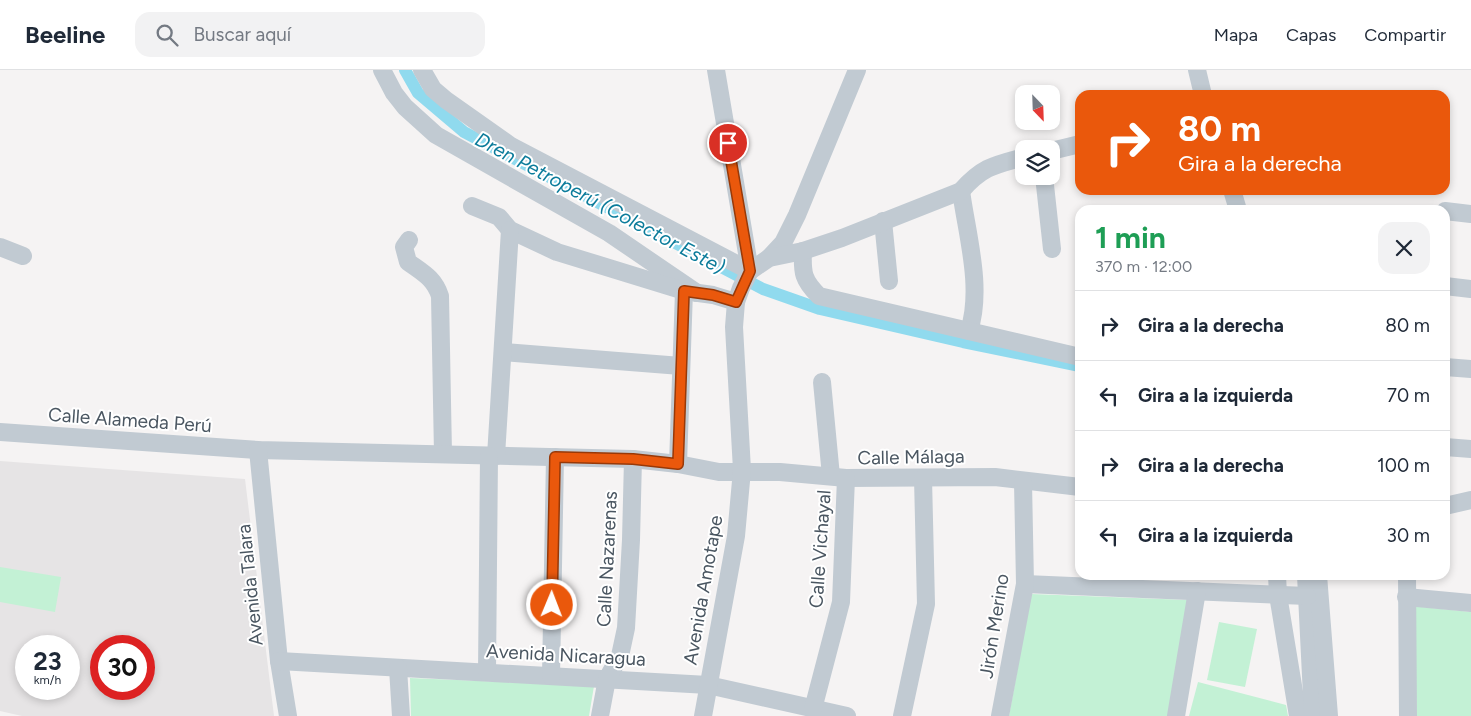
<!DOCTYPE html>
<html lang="es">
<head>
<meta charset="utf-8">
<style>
  :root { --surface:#fff; --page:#f2f2f3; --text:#1f2937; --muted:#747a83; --line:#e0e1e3 }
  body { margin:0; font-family:Figtree,sans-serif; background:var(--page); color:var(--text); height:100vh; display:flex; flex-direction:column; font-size:19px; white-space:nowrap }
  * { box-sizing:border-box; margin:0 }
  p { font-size:16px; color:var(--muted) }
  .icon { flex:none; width:28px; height:28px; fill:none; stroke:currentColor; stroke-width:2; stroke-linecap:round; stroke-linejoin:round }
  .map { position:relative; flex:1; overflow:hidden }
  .details { position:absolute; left:1075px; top:135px; width:375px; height:375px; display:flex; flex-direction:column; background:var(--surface); border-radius:15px; box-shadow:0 2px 8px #0003 }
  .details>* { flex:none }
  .hud { position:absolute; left:1075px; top:20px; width:375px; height:105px; border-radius:15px; box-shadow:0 2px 8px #0003; background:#ea580c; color:#fff; overflow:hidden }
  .needle { width:32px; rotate:157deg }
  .tools { position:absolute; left:1015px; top:15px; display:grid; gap:10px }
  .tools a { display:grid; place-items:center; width:45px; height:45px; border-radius:10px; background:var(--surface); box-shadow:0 2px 8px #0003; font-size:25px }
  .speed { position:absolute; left:15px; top:565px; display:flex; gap:10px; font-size:25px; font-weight:700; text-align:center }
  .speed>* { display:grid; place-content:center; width:65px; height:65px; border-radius:50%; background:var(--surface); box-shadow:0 2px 8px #0003; line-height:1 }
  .speed small { font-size:12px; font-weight:400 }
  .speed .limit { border:8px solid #d22; background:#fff; color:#111 }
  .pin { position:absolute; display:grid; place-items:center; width:42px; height:42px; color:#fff; margin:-21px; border:2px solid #fff; border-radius:50%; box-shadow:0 1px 5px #0007 }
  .me { position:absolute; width:55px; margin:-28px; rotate:1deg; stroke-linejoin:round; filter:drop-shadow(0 0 4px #0008) }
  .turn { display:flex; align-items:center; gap:18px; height:105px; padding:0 20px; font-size:22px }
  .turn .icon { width:65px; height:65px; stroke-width:2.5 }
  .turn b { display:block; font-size:35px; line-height:42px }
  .round { display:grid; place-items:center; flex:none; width:52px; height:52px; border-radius:15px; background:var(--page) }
  .summary { display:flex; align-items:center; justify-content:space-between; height:85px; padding:0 20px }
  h1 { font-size:30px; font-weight:700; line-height:38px; color:#1e9e55 }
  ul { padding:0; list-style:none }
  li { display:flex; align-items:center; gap:15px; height:70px; padding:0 20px; border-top:1px solid var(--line) }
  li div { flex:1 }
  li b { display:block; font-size:19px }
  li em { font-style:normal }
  header { display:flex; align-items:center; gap:30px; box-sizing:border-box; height:70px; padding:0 25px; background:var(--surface); border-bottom:1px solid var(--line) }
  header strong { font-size:24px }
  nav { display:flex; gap:28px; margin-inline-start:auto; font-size:18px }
  .search { width:350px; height:45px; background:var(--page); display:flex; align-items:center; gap:12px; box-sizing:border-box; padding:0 18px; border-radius:15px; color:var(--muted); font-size:19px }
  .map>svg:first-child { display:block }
  .education { fill:#e6e4e5; fill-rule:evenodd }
  .green { fill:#c3f1d5 }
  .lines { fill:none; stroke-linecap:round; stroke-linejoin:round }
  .canal { stroke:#90daee; stroke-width:12 }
  .minor { stroke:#c1cad2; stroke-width:18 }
  .route-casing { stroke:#983908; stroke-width:12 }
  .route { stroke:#ea580c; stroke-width:9 }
  .labels { text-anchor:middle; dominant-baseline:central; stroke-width:4; stroke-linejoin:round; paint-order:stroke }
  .street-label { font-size:19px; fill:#4a5661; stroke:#fff }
  .water-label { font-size:20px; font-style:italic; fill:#0c7c9b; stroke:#fff }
</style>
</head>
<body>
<header>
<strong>Beeline</strong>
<div class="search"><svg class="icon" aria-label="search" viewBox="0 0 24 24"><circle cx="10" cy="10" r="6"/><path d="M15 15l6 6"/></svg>Buscar aquí</div>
<nav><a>Mapa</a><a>Capas</a><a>Compartir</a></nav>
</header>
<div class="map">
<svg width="1471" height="646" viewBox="0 0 1471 646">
  <rect width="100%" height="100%" fill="#f5f3f3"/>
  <path class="education" d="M0,391l245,18 29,237h-252l-22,-5zM26,576h43v43h-43zM101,576h43v43h-43z"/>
  <g class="green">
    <path d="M0,497l61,10 -6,35 -55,-10z"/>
    <path d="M1031,524l157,6 -20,116h-159z"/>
    <path d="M1412,536l59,6v104h-54z"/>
    <path d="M1219,552l38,7 -12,58 -38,-7z"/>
    <path d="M410,608l184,8 -5,30h-178z"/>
    <path d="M1198,612l88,23 2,11h-99z"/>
  </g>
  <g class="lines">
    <path class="canal" d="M405,0l13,23 46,39 299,157 57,20 143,33 117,24"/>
    <g class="minor">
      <path d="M382,0l12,23 11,14 31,28 173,98 88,60"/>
      <path d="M422,0l11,19 13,11 65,46 239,125"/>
      <path d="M716,0l34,201"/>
      <path d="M1197,0l6,25"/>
      <path d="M1051,81l29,-7"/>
      <path d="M1044,106l8,73"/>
      <path d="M1232,120l6,20"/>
      <path d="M961,121c6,44 22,97 8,140"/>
      <path d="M472,136l27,11 11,13 47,22 127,39 29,4 23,7"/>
      <path d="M1445,141l26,3"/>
      <path d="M883,151l6,60"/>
      <path d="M409,170l-5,7 4,15c15,11 26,16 32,34l3,158"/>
      <path d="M0,177l23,9"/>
      <path d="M803,181c-1,22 0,29 16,45l261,61"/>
      <path d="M769,188l14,-15 14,-28 60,-145"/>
      <path d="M1445,216l26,3"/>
      <path d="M503,282l178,14"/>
      <path d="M1445,297l26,2"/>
      <path d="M822,312l9,94"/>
      <path d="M0,362l258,18 375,9 45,5 41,8h61l66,6 149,-1 85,10"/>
      <path d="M1445,377l26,2"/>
      <path d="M258,380l21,211 9,55"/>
      <path d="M496,386l14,-226"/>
      <path d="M678,394l6,-173"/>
      <path d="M1445,436l26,-6"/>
      <path d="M1277,505l1,20 20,121"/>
      <path d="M1306,505l7,141"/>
      <path d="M1318,505l11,141"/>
      <path d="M1407,505l1,141"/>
      <path d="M1025,514l282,12"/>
      <path d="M1406,527l65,6"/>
      <path d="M279,591l429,24 139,31"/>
      <path d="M398,598l3,48"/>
      <path d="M487,602l2,-216"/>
      <path d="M551,606l4,-219"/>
      <path d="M813,639l28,-107 5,-124"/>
      <path d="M600,646l7,-37 13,-23 6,-28 5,-88 2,-81"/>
      <path d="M703,646l33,-180 6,-66 -8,-143 2,-25 5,-14 9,-17 19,-13 34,-7 39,-13 119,-47c21,-24 33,-26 63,-34"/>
      <path d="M902,646l24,-112 -3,-126"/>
      <path d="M1000,646l25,-132 -2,-102"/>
      <path d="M1176,646l21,-125"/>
    </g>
  </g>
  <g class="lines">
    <g class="route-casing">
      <path id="route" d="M552,535l3,-148 78,2 45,5 6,-173 29,4 23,7 14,-31 -22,-128"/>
    </g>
    <use href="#route" class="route"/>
  </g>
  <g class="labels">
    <g class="street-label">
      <text transform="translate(130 350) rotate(4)">Calle Alameda Perú</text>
      <text transform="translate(911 387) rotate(-1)">Calle Málaga</text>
      <text transform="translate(820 479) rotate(-86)">Calle Vichayal</text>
      <text transform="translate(607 489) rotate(-87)">Calle Nazarenas</text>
      <text transform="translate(250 515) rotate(-96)">Avenida Talara</text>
      <text transform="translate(703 520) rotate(-80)">Avenida Amotape</text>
      <text transform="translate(994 556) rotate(-81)">Jirón Merino</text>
      <text transform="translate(566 585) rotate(3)">Avenida Nicaragua</text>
    </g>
    <g class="water-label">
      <text transform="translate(600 133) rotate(28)">Dren Petroperú (Colector Este)</text>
    </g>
  </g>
</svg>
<div class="tools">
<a><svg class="needle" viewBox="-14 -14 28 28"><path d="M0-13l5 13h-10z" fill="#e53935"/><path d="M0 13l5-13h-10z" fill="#747a83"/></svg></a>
<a><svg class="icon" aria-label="layers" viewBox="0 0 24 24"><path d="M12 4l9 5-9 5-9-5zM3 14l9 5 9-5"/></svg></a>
</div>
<div class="speed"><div>23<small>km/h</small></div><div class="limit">30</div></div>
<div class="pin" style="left:728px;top:73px;background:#d93025"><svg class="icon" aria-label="arrive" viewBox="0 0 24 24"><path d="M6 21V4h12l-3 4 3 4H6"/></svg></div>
<svg class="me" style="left:552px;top:535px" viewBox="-20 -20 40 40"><circle r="17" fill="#ea580c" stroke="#fff" stroke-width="3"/><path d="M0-11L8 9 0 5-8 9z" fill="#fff"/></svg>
<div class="hud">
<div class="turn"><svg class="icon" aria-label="right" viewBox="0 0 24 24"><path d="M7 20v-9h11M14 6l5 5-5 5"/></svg><div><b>80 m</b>Gira a la derecha</div></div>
</div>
<section class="details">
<div class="summary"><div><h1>1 min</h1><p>370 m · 12:00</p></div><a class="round"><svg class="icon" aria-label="close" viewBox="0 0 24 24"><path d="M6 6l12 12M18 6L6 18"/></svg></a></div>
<ul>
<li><svg class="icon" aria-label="right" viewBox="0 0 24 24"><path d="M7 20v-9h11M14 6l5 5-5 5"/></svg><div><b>Gira a la derecha</b></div><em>80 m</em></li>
<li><svg class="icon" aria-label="left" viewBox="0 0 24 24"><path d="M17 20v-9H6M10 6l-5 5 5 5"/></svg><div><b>Gira a la izquierda</b></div><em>70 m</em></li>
<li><svg class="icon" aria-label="right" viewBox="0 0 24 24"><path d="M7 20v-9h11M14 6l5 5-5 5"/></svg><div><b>Gira a la derecha</b></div><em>100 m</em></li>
<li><svg class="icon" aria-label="left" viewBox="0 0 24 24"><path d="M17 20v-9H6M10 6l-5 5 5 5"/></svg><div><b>Gira a la izquierda</b></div><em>30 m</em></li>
</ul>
</section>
</div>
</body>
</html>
